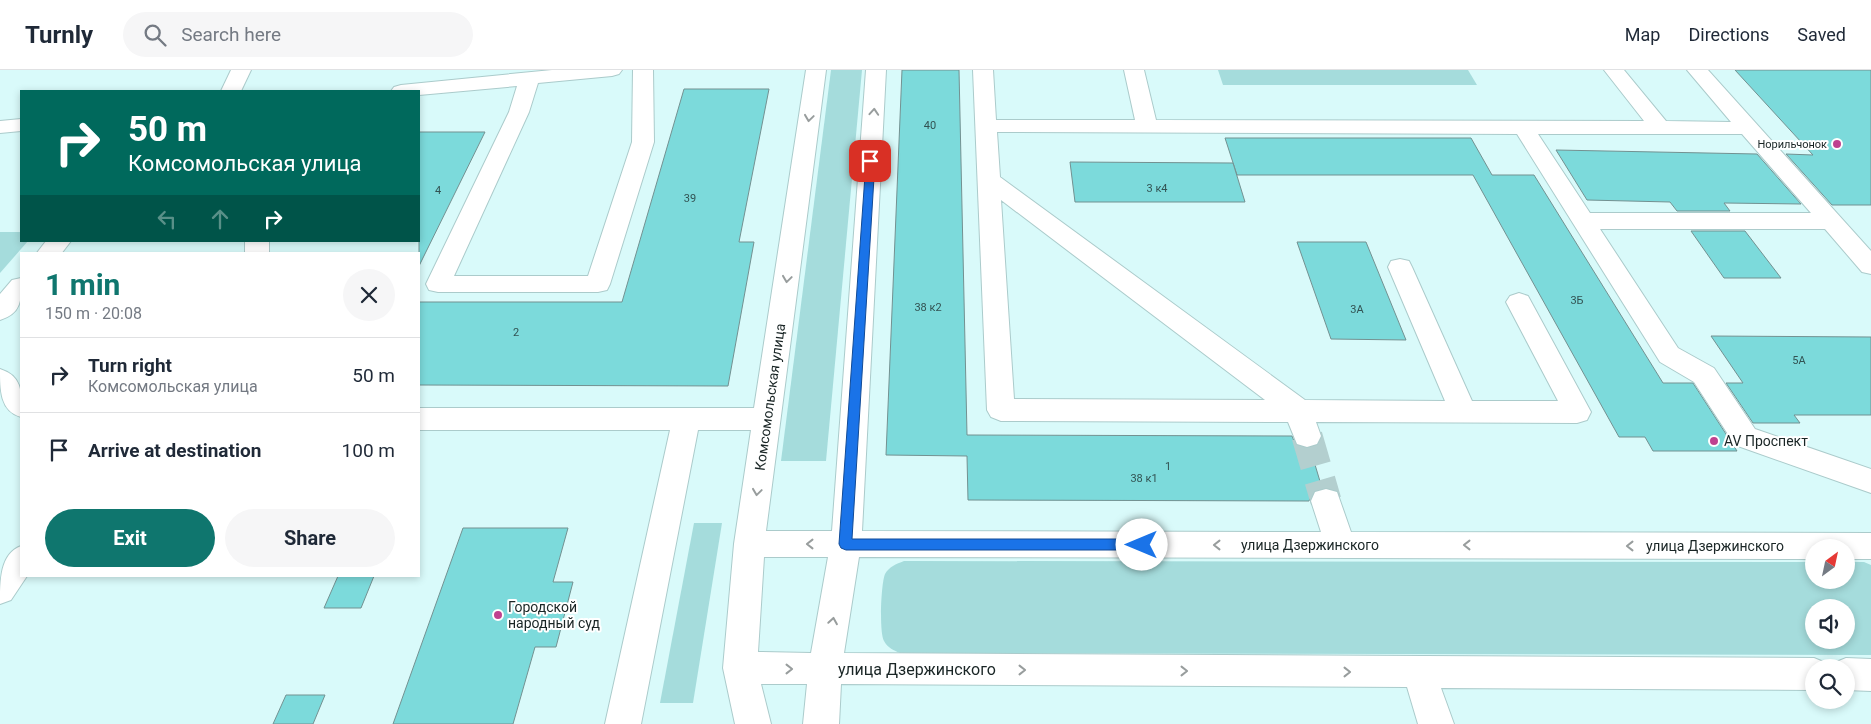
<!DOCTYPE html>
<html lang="en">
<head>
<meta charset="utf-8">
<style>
  :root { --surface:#fff; --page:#f6f6f7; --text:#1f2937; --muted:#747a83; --line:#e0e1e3; --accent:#0f766e }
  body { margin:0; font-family:Roboto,sans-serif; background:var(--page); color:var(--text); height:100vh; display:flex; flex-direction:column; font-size:19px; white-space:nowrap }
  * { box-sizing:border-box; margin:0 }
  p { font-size:16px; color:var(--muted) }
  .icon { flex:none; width:28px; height:28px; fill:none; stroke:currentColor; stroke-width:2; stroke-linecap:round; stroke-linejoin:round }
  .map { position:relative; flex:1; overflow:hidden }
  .details { position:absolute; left:20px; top:182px; width:400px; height:325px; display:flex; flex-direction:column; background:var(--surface); border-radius:0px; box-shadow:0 2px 8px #0003 }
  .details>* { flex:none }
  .banner { position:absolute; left:20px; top:20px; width:400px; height:152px; border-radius:0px; box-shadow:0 2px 8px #0003; background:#00695c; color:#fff; overflow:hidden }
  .needle { width:32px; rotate:33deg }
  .controls { position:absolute; left:1805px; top:469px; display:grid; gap:10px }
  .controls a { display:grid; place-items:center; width:50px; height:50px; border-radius:50%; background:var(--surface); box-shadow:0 2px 8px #0003; font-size:25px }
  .pin { position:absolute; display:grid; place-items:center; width:42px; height:42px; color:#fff; margin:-21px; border-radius:10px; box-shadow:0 2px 8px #0006 }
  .me { position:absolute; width:55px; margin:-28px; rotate:270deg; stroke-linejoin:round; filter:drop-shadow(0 0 4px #0008) }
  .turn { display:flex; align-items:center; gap:18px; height:105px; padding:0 25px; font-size:22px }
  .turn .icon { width:65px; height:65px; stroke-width:2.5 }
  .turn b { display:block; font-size:35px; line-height:42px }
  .lanes { display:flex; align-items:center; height:48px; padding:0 25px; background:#0003; justify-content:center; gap:25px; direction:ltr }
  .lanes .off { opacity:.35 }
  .round { display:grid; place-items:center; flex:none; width:52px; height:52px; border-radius:26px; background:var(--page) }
  .headline { display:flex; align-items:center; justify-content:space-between; height:85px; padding:0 25px }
  h1 { font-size:30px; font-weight:700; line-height:38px; color:var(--accent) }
  .cta { display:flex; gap:10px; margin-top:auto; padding:10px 25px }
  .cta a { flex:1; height:58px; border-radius:30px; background:var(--accent); color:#fff; font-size:20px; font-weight:700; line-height:58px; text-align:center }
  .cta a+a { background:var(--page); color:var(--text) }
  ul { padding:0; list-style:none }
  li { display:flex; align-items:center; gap:15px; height:75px; padding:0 25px; border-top:1px solid var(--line) }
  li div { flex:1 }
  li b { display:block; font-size:19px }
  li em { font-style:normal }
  header { display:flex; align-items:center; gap:30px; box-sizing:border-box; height:70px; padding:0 25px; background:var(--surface); border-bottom:1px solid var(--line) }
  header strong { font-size:24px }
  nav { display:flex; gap:28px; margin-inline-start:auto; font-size:18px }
  .search { width:350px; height:45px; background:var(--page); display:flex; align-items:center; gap:12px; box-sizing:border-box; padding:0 18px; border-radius:28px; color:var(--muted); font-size:19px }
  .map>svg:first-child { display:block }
  .green { fill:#a5dcdc; fill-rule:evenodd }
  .building { fill:#7cdadb; stroke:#739191 }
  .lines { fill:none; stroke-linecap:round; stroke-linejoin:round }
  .minor-tunnel { stroke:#b3cfcf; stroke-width:31; stroke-dasharray:31 15; stroke-linecap:butt }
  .minor-casing { stroke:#abcbcb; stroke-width:2 }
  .minor { fill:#fff; fill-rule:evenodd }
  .oneway { stroke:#989d9d }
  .route { fill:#1a73e8; stroke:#114b97 }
  .poi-dot { fill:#bf418f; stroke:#fff; stroke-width:2 }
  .labels { text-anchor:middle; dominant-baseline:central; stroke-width:4; stroke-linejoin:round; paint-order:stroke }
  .number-label { font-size:11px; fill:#325252 }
  .far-poi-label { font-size:11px; fill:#192525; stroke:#fff; text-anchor:end }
  .street-label { font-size:14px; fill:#192525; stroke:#fff }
  .poi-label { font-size:14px; fill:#192525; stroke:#fff; text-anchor:start }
  .near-street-label { font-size:16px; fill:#192525; stroke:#fff }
</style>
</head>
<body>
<header>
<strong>Turnly</strong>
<div class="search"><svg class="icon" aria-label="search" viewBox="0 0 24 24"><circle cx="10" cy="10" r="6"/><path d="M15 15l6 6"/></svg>Search here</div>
<nav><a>Map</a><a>Directions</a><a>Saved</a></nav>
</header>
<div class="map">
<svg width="1871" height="654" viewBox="0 0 1871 654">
  <rect width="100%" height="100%" fill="#d9fafa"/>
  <g class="green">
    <path d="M831,0h31l-36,391h-45z"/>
    <path d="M1218,0h250l9,15h-254z"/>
    <path d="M0,162h21v9h7l-28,32z"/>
    <path d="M694,453h28l-29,180h-33z"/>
    <path d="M904,491l910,1v18h32v-18h18l7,3v90l-971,-2c-7,-3 -12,-5 -16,-12 -5,-9 -3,-57 1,-67 4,-7 11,-10 19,-13zM1814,538h32v32h-32z"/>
  </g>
  <g class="building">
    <path d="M902,0h57l8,365 325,1 4,10 14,2 12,40 -9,3 -4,10 -341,-1 -1,-44 -81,-1z"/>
    <path d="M1735,0h136v135h-39l-46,-51 27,1z"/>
    <path d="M684,19h85l-30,153h15l-26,144 -309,-1v-83h203z"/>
    <path d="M419,62h66l-66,134z"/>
    <path d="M1225,68h246l21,37h42l129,208h30l44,68h-84l-8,-14h-26l-146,-262h-236z"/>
    <path d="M1556,80l201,4 44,50 -77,-1 6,8h-53l-7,-9 -83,-2z"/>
    <path d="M1070,92l163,1 12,39h-170z"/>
    <path d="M1691,161h54l36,47h-57z"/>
    <path d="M1297,172h69l40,98 -75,-1z"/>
    <path d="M1711,266l160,1v78h-77l6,8h-47l-27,-40h17z"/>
    <path d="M463,458h105l-15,54h20l-17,65h-21l-22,77h-120z"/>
    <path d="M338,506h36l-13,32h-37z"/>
    <path d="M286,625h39l-12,29h-40z"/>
  </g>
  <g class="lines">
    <path class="minor-tunnel" d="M1307,366l19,65"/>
    <g class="minor-casing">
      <g id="minor">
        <path d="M231,0h20l-10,21h-20z"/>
        <path d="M552,0h70l-3,4 -7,2 -74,7 -9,29 -75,164h134l44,-134 1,-72h20l1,72 -44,142 -3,6 -9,2h-160l-9,-2 -3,-6 83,-172 8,-26 -98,9v-4h-28l3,-4 7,-2z"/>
        <path d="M806,0h20l-60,461h66l34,-461h20l-24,461 459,1 -10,-31 4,-9 11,-3 11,3 14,40 520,1v26h-25v-11h-32v11l-955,-2 -15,96 970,5 12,5 2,5h-14v22l-373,-2 13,36h-36l-11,-37 -566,-3 -2,40h-36l4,-40h-46l10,40h-36l-12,-56 11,-124 17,-114h-53l-57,294h-36l65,-294h-251v-22h335zM764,487h64l-17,96 -53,-1z"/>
        <path d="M973,0h20l3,50h139l-11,-50h20l12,50 488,1 -40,-51h20l42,51 65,1 -44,-52h21l163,181v23l-9,-2 -37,-43h-225l78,119 36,20 41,61 116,40v24l-136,-48 -41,-63 -34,-20 -143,-228 -520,-2 3,45 305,223 140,1 -57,-134 3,-6 9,-2 9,2 3,6 60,134h86l-52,-99 4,-6 9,-3 9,3 63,116 -4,8 -10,3 -261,-1 5,14 -4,8 -10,3 -10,-3 -9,-22 -287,-1 -10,-4 -4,-7zM1538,64h204l69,79h-221zM1001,130l264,200 -251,-1z"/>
        <path d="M21,49v12l-21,2v-12z"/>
        <path d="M46,171h25l-10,13h-25z"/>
        <rect x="245" y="171" width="24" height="13"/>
        <path d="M21,208c0,20 2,35 -21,42v-26l12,-14z"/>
        <path d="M0,299c25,8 21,27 21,48 -21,-6 -21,-27 -21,-48z"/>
        <path d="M21,476v30h6l-16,24 -11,4c0,-24 0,-50 21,-58z"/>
        <path d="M1846,588l25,1v32l-25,-1v-22h-14l2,-5z"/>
      </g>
    </g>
    <use href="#minor" class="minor"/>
  </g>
  <defs><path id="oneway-chevron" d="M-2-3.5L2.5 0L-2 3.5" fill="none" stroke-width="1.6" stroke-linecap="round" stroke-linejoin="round" transform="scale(1.25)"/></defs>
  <g class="oneway">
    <use href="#oneway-chevron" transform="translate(874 42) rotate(-86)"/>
    <use href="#oneway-chevron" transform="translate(809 48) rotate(98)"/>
    <use href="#oneway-chevron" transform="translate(787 209) rotate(98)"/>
    <use href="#oneway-chevron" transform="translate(757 422) rotate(98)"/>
    <use href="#oneway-chevron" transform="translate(810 474) rotate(180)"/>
    <use href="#oneway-chevron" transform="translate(1217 475) rotate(-180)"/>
    <use href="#oneway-chevron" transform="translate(1467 475) rotate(-180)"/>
    <use href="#oneway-chevron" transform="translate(1630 476) rotate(-180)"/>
    <use href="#oneway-chevron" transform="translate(833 551) rotate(-81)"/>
    <use href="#oneway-chevron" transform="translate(789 599)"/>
    <use href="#oneway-chevron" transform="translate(1022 600)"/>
    <use href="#oneway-chevron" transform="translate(1184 601)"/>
    <use href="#oneway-chevron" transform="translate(1347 602)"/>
  </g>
  <path class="route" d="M870,88l5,3 -23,378h290l5,2 2,4 -2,4 -5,1h-296l-5,-2 -2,-4 27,-383z"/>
  <g class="poi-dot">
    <circle cx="1837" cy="74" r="5"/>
    <circle cx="1714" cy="371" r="5"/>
    <circle cx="498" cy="545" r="5"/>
  </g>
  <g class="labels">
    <g class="number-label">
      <text x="930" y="55">40</text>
      <text x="1157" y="118">3 к4</text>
      <text x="438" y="120">4</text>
      <text x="690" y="128">39</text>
      <text x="1577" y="230">3Б</text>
      <text x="928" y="237">38 к2</text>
      <text x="1357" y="239">3А</text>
      <text x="516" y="262">2</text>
      <text x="1799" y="290">5А</text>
      <text x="1168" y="396">1</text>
      <text x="1144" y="408">38 к1</text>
    </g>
    <g class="far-poi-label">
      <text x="1827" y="74">Норильчонок</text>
    </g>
    <g class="street-label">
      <text transform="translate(770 327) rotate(-82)">Комсомольская улица</text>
      <text x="1310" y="475">улица Дзержинского</text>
      <text x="1715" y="476">улица Дзержинского</text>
    </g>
    <g class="poi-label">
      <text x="1724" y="371">AV Проспект</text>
      <text x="508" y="537">Городской<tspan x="508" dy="16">народный суд</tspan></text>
    </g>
    <g class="near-street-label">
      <text x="917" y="599">улица Дзержинского</text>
    </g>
  </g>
</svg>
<div class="controls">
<a><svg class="needle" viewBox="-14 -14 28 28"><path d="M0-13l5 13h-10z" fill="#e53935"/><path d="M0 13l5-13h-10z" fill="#747a83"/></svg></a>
<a><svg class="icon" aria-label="sound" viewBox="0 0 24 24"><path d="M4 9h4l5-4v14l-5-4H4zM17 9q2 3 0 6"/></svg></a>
<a><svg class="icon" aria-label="search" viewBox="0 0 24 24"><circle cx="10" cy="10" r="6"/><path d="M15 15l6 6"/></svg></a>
</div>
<div class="pin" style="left:870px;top:91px;background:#d93025"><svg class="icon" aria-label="arrive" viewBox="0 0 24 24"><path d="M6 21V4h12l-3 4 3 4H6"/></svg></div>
<svg class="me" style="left:1142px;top:475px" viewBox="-20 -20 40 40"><circle r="19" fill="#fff"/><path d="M0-13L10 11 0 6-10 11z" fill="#1a73e8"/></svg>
<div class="banner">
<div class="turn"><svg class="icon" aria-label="right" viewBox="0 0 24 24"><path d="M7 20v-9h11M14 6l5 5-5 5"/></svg><div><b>50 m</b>Комсомольская улица</div></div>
<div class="lanes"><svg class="icon off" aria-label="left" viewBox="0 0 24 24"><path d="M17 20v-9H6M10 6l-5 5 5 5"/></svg><svg class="icon off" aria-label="ahead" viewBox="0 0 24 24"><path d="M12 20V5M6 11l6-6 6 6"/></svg><svg class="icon" aria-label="right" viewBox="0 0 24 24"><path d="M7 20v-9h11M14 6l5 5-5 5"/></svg></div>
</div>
<section class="details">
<div class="headline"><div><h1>1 min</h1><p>150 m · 20:08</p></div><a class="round"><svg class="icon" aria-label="close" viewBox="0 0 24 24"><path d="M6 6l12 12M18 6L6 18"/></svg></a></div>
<ul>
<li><svg class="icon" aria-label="right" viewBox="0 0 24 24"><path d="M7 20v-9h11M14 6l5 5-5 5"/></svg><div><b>Turn right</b><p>Комсомольская улица</p></div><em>50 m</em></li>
<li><svg class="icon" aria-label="arrive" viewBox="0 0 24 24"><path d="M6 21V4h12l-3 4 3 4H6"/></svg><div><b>Arrive at destination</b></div><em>100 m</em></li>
</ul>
<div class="cta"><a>Exit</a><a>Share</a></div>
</section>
</div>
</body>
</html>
